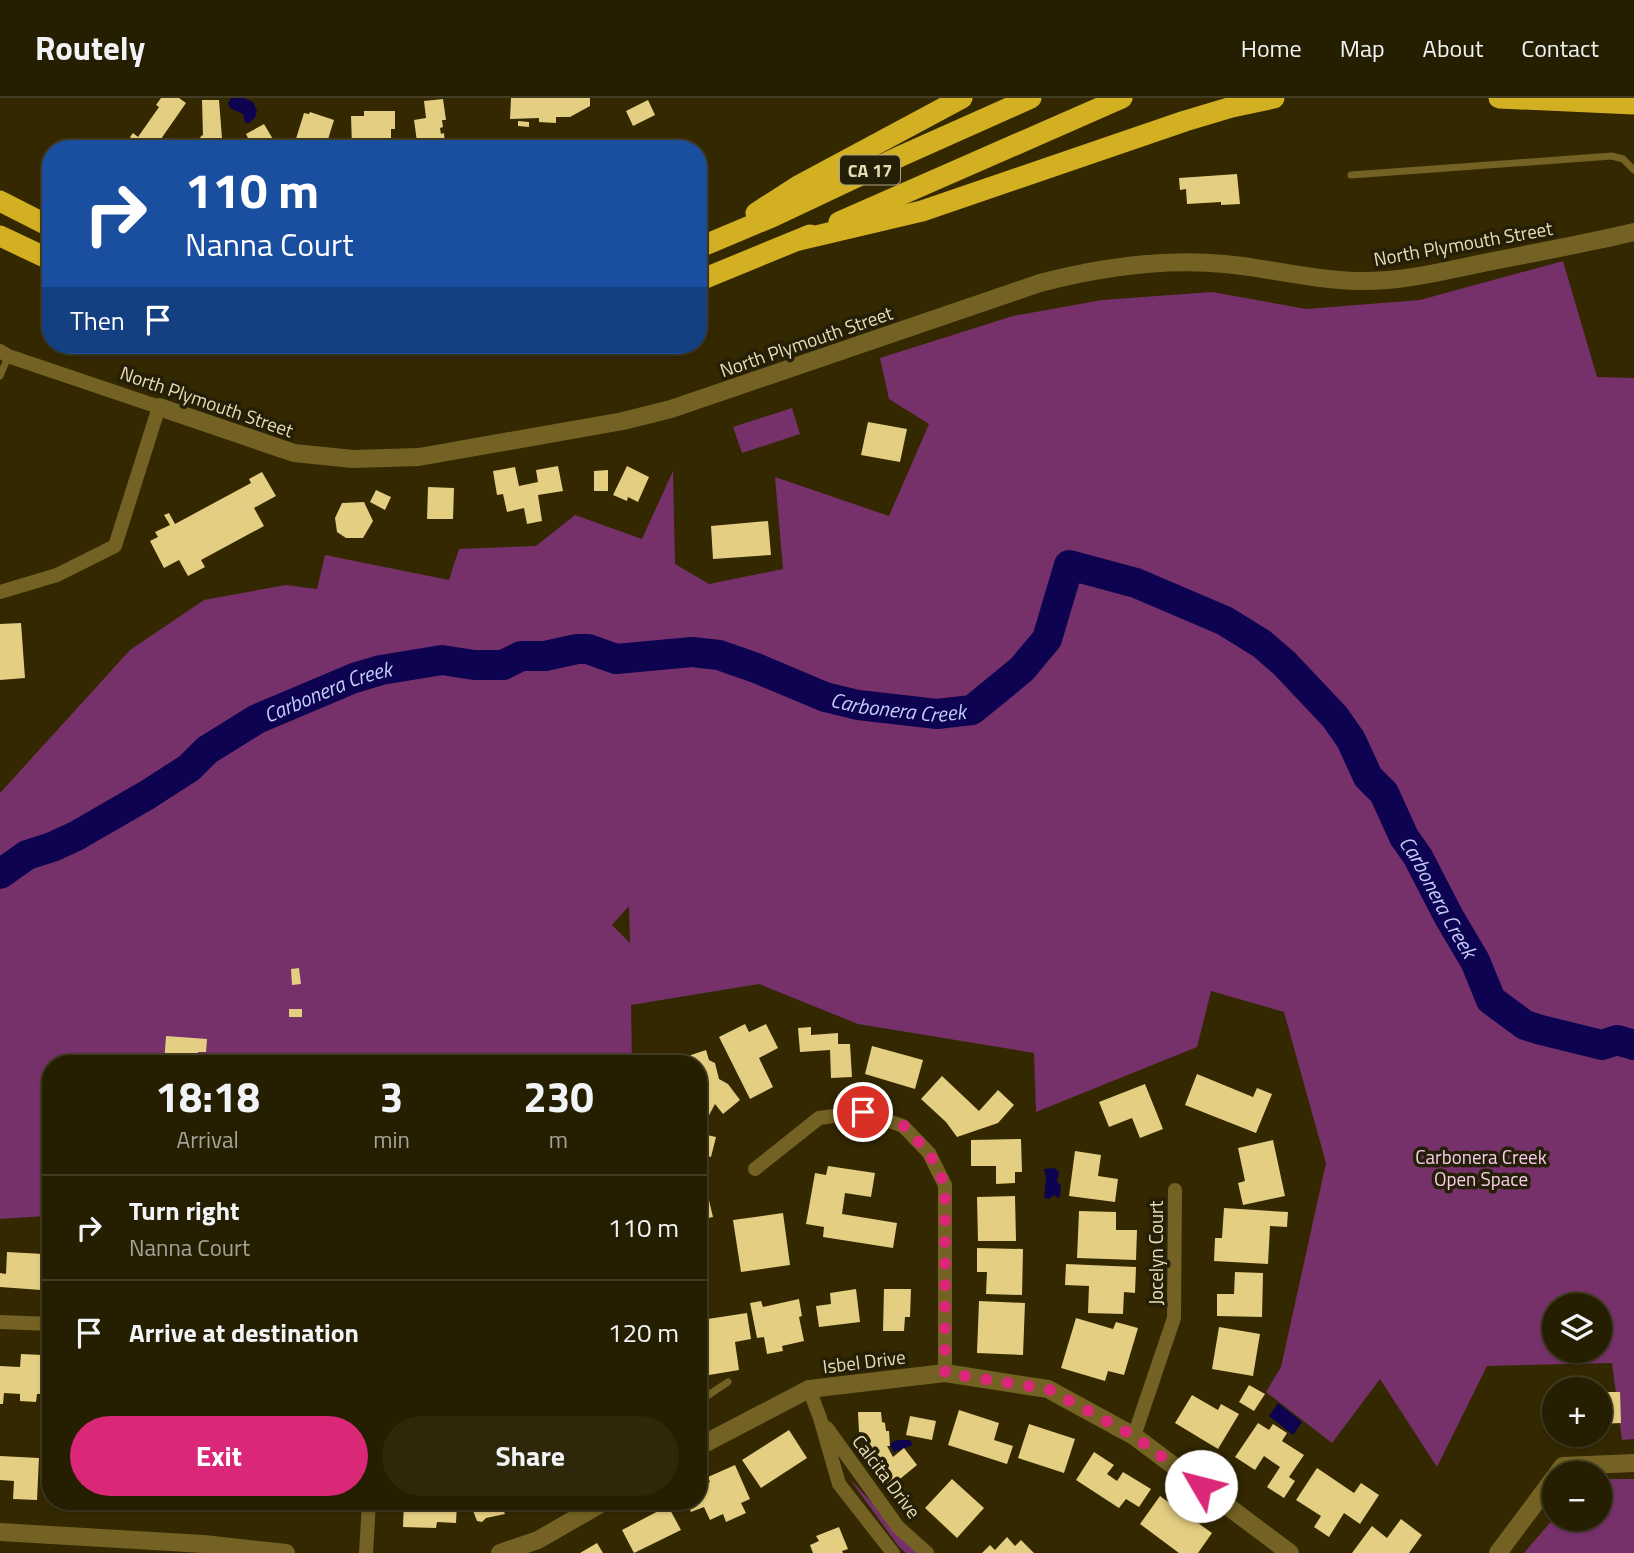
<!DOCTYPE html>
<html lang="en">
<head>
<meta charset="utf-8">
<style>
  :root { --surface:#261e00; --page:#2e270a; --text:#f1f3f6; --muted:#a4a299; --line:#423c22; --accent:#db2777 }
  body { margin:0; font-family:"Titillium Web",sans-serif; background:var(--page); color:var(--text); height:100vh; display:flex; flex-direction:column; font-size:26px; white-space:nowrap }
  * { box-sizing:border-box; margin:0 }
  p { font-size:23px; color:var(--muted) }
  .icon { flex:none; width:38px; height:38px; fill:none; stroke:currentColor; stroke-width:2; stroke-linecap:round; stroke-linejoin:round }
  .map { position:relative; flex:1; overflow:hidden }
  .panel { position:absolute; left:42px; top:957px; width:665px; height:455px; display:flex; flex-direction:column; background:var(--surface); border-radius:28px; box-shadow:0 2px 5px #0004,0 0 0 2px var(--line) }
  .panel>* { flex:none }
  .guide { position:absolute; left:42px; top:42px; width:665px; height:214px; border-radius:28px; box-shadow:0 2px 5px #0004,0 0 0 2px var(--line); background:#1a4fa0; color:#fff; overflow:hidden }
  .controls { position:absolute; left:1542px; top:1195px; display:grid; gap:14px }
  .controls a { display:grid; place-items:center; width:70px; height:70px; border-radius:50%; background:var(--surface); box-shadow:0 2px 5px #0004,0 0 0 2px var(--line); font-size:35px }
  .pin { position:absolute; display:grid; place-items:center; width:60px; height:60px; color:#fff; margin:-30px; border:4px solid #fff; border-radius:50%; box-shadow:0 2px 7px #0007 }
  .me { position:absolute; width:77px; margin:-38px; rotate:307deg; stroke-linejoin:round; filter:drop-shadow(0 0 5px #0008) }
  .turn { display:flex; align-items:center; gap:24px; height:147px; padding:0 28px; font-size:32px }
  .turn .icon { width:91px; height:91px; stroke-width:2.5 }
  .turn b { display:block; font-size:49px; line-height:60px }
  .then { display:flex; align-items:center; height:66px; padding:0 28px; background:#0003; gap:14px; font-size:26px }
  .eta { display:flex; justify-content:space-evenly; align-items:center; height:119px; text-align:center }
  .eta b { font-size:42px; font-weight:700; line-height:49px }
  .action { display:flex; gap:14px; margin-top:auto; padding:14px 28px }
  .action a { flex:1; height:80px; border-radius:42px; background:var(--accent); color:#fff; font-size:28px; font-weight:700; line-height:80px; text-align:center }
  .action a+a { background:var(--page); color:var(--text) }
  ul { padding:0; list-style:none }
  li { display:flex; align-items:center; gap:21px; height:105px; padding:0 28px; border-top:2px solid var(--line) }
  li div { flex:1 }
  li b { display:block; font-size:26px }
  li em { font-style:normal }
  header { display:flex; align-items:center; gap:42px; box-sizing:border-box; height:98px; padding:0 35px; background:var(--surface); border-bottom:2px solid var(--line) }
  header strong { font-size:33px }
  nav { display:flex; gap:38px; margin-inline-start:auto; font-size:24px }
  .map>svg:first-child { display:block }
  .green { fill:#76316b; fill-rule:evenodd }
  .water { fill:#0e0350 }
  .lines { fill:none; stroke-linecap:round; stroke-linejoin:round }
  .river { stroke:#0e0350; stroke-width:30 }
  .building { fill:#e3ce81 }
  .service { stroke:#736223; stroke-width:7 }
  .minor { stroke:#736223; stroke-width:14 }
  .tertiary { stroke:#736223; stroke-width:18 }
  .motorway { stroke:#d2b021; stroke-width:21 }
  .route { stroke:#db2777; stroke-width:12; stroke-dasharray:0 21.6 }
  .labels { text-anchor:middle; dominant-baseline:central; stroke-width:7; stroke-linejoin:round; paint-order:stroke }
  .shield { fill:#261f07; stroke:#aea483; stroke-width:2 }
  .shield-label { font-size:18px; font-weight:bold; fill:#e8ddb8 }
  .street-label { font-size:19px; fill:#e8ddb8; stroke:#261f07 }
  .park-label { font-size:19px; fill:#f7ceee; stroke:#261f07 }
  .water-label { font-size:21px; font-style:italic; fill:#c2cdf9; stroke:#261f07 }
</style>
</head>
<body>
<header>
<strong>Routely</strong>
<nav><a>Home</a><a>Map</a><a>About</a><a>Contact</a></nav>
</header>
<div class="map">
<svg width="1634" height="1455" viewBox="0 0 1634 1455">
  <rect width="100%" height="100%" fill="#332800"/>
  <g class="green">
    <path d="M1563,163l34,116 37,1v1061l-12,1 -10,-77 -125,3 -50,101 -57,-88 -48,64 -66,-51 15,-25 45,-204 -42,-151 -73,-21 -14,56 -161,65 -2,-59 -176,-29 -99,-40 -128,21 1,59h-581v147l-5,5 -46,3v-426l130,-143 74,-50 82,-15 31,4 8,-34 124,25 10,-31 77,-3 39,-31 67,24 31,-68 2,93 34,20 74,-15 -8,-92 114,39 40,-92 -40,-25 -9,-41 133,-42 89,-16 110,-8 94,17 114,-9zM629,808v1l1,36 -18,-18zM1554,1208h46v45h-46z"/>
    <path d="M792,310l8,26 -58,19 -9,-26z"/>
    <path d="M849,1380l70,75h-13l-7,-6z"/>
    <path d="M1600,1381h34v74h-110l30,-35 46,1z"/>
  </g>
  <g class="water">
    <path d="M231,0h13l9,4 4,9 -2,7 -6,5h-4l-2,-9 -13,-6 -2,-4z"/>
    <path d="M1055,1070l4,4 -2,9 4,5 -1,10 -2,2 -4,-3 -5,4 -5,-1 2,-21 -2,-8z"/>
    <path d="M1278,1305l24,19 -9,13 -24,-19z"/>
    <path d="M899,1342h11l3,5 -19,7 -4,-7 4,-4z"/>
  </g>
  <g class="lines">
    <path class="river" id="s1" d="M0,776l27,-19 25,-8 24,-11 71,-41 42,-27 18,-18 50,-31 97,-41 27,-8 61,-10 32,5h29l18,-9h24l32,-7h11l28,10 76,-7 27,3 37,13 69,29 33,8 79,9 35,-4 50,-41 25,-30 22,-74 67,18 89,38 37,23 22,19 51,54 16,23 17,37 16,16 20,44 14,20 31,60 26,44 16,39 34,25 16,5 61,15 15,-5 17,5"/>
  </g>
  <g class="building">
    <path d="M161,0h18l7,5 -32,46h-25l6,-8 -5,-4 3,-4 5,4 21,-30 -3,-2z"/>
    <path d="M511,0h79v8l-20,11h-14v6l-17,-1v-4l-29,1z"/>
    <path d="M443,1l3,21h-4l1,7 -3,1 1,6 3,-1 1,12 4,-1v5h-31l-4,-29 12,-2 -2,-17z"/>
    <path d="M202,2h17l3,38 16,11h-46l10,-14 1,1z"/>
    <path d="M648,2l7,15 -22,11 -7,-15z"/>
    <path d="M364,13h31v18h-4v17h-39l-1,-30h13z"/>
    <path d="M310,14l24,8 -9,29h-9l-21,-7 9,-29 5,1z"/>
    <path d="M518,23l11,1v5l-11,-1z"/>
    <path d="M264,26l10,17 -14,8h-15l5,-7 -4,-8z"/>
    <path d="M1237,76l3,30 -19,1v-3l-34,2 -1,-15 -6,1 -1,-12z"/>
    <path d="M868,324l39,7 -7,33 -39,-7z"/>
    <path d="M558,368l5,25 -25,4 4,26 -15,3 -3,-16 -17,4 -4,-18 -6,1 -4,-24 22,-4 4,19 19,-4 -2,-12z"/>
    <path d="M627,368l22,11 -11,25 -10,-5 -1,4 -14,-6z"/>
    <path d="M608,372v21h-14v-20z"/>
    <path d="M262,374l14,24 -22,12 10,18 -63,34 4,7 -17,9 -9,-16 -15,8 -14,-27 8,-4 -3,-5 15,-7 -6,-10 5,-2 6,11 76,-41 -2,-4z"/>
    <path d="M428,389l26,1 -1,31h-26z"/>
    <path d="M376,392l15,7 -6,13 -15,-8z"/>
    <path d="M364,404l9,19 -10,17h-17l-9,-6 -2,-14 7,-15z"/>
    <path d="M768,423l3,34 -58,4 -2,-33z"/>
    <path d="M21,525l4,55 -25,2v-56z"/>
    <path d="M299,870l2,16 -9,1 -1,-16z"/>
    <rect x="289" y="911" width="13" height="8"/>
    <path d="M745,926l4,8 17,-8 12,24 -19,10 14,29 -23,12 -31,-62z"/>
    <path d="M811,929v8l27,-2v11h12l2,33 -21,1 -1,-28 -30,2 -2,-24z"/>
    <path d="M166,938l41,3 -1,13h-8v12h-34z"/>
    <path d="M872,948l51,14 -8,29 -50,-15z"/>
    <path d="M706,952l3,10 6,3 4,16 9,5 12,16 -17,14 -8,-10 -8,15 -9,-5v-50h-8l-2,-8z"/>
    <path d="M1197,976l56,23 4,-9 15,6 -16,39 -71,-28z"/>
    <path d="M942,978l37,35 19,-21 16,15 -16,18 -41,14 -11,-15 -25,-23z"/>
    <path d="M1145,986l18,45 -23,9 -8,-20 -23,9 -10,-25z"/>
    <path d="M698,1035l18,4 -5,20 -13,-3z"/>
    <path d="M1021,1041l1,33h-7v11l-19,1v-18h-25v-26z"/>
    <path d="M1273,1042l12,56 -42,9 -5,-22 7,-2 -7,-33z"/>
    <path d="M1075,1053l26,4 -3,21 20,3 -3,23 -46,-6z"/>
    <path d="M828,1068l47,7 -4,24 -26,-4 -3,21 55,9 -4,25 -70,-11 1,-10 -18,-3 9,-51 11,2z"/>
    <path d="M708,1098l5,21 -15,3v-21z"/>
    <path d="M1015,1098l1,45h-38l-1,-44z"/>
    <path d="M1224,1110l64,4 -1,15 -17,-1 -2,38 -54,-3 1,-23h7z"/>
    <path d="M1079,1113l37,1v18h21l-1,30 -59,-2z"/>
    <path d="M783,1115l7,52 -49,7 -8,-52z"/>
    <path d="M698,1128l9,36 -9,2z"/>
    <path d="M977,1150l46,1 -1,46 -36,-1 1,-22h-10z"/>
    <path d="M7,1154l37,2 -3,36 -41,-3v-14l6,1z"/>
    <path d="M1066,1166l70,3 -1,26 -11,-1 -1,22 -35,-1 1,-27 -24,-1z"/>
    <path d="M1235,1174l28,1 -1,44 -45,-1v-22h17z"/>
    <path d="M856,1191l4,33 -41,5 -3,-21 15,-2 -1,-11z"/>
    <path d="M884,1191h27l-1,28h-5l-1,14h-21z"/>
    <path d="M799,1201l3,17 -3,1 5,24 -22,5 1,5 -16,3 -3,-17 -7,1 -7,-35 11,-2 2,6z"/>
    <path d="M979,1203l46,2 -2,52 -46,-2z"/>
    <path d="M747,1215l4,26 -16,3 4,28 -30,5 -8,-55z"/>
    <path d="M1076,1220l37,11 3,-7 22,6 -14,47 -16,-4 -3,10 -44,-13z"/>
    <path d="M1219,1229l41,7 -7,42 -41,-7z"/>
    <path d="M21,1256l22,1 -2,39h-4l-1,8 -16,-1v-7l-16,-1 -1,11h-3v-38l20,1z"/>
    <path d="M1249,1287l16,9 -11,17 -15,-9z"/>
    <path d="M1600,1294h20l1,31 -21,1z"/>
    <path d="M1192,1297l26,15 3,-6 18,10 -21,35 -43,-26z"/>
    <path d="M959,1312l40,13 -5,17 19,6 -6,18 -59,-19z"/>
    <path d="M858,1314h23l1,10 3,1 1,8h3l1,15h-3l6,11 11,-9 13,17 -28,23 -22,-34 -2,-21 -6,-1z"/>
    <path d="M910,1318l26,5 -4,19 -26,-5z"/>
    <path d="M1258,1325l11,7 4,-6 14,9 -5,8 22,14 -15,22 6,4 -11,17 -17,-11 13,-20 -16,-11 -9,14 -20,-13z"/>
    <path d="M1029,1326l46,15 -11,34 -46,-15z"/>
    <path d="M789,1332l18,28 -46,30 -19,-28z"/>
    <path d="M1094,1354l20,13 -7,9 10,7 6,-9 28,17 -12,18 -13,-8 -7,9 -43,-28z"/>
    <path d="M0,1358l39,2 -2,42 -24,-1 1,-18 -14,-1z"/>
    <path d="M735,1367l15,34 -9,4 5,10 -20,9 -3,-8 -13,6 -6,-13 -13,5 -5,-10h12v-15l12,-5 -2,-5z"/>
    <path d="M1317,1370l37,25 7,-10 18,12 -19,29 -16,-11 -15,24 -15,-10 7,-11 -25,-16z"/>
    <path d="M952,1381l32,29 -27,30 -32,-30z"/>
    <path d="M1160,1398l52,37 -14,20h-19l-39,-29z"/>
    <path d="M202,1404h18v6l-18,-1z"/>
    <path d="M309,1404h31l-1,4 -30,-2z"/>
    <path d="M404,1404h53l-1,21 -19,-1 -1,6 -33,-1z"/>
    <path d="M473,1404h51l-17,10 -2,-6 -3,1 3,7 -19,4 -4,4 -5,-1 -7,-18z"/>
    <path d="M668,1408l13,24 -47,23 -12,-23z"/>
    <path d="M1401,1421l21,16 -13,18h-57l20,-27 15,12z"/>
    <path d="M839,1429l9,22 -6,2 1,2h-30l-3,-8 9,-4 -3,-5z"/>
    <path d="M1007,1439l8,9 6,-6 13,13h-52l8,-8 5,5z"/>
    <path d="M597,1445l6,10h-23z"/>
  </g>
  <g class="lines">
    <g class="service">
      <path d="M1351,77l261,-19 11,3 11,11"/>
      <path d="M0,278l8,-19"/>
      <path d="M698,1304l30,-20"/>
    </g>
    <g class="minor">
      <path d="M0,253l8,5 151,51 -44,139 -58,29 -57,17"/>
      <path d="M755,1071l64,-51 44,-6 40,14 26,27 16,32v188"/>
      <path d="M0,1224l51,2"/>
      <path d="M809,1291l11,29 19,66 54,69"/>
      <path d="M827,1330l71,99 29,26"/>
      <path d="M1134,1338l40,-118 1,-128"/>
      <path d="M366,1455l3,-51"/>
    </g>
    <g class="tertiary">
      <path d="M159,309l135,46 59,6 66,-2 204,-36 48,-12 369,-126c61,-16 122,-25 185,-19 44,4 87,16 132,17 42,1 84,-9 126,-18 50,-10 101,-19 151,-31"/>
      <path d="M698,1349l111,-58 136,-16 103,16 86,47 156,117"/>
      <path d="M1557,1376l6,-8 71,-3"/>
      <path d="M0,1434l204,12 82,9"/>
      <path d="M500,1455l38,-13 66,-38"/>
      <path d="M1498,1455l56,-75"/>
    </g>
    <g class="motorway">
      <path d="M1499,0l135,6"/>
      <path d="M0,103l51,26"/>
      <path d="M756,115l42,-27 164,-88"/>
      <path d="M839,124l283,-124"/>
      <path d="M0,138l51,24"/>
      <path d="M799,142l123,-29 263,-90 47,-14 42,-9"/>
      <path d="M698,150l76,-32 127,-60 130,-58"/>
      <path d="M698,183l112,-46"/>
    </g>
  </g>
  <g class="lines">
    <path class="route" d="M863,1014l41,14 25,27 16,32v188l103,16 86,47 67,50"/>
  </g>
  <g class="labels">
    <rect class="shield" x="840" y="57.5" width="60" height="29" rx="5"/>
    <g class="shield-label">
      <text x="870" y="72">CA 17</text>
    </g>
    <g class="street-label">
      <text transform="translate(1463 145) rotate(-10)">North Plymouth Street</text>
      <text transform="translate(806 243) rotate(-19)">North Plymouth Street</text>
      <text transform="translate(207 303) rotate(19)">North Plymouth Street</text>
      <text transform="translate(1155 1155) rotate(-90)">Jocelyn Court</text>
      <text transform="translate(864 1263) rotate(-7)">Isbel Drive</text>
      <text transform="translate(887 1378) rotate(53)">Calcita Drive</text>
    </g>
    <g class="park-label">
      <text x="1481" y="1058">Carbonera Creek<tspan x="1481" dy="22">Open Space</tspan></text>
    </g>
    <g class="water-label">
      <text stroke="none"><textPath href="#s1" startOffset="378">Carbonera Creek</textPath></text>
      <text stroke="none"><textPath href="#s1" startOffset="968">Carbonera Creek</textPath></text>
      <text stroke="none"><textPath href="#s1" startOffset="1745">Carbonera Creek</textPath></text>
    </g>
  </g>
</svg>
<div class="controls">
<a><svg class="icon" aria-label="layers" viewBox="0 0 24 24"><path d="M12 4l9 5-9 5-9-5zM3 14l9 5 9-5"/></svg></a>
<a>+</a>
<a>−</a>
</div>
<div class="pin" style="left:863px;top:1014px;background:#d93025"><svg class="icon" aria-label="arrive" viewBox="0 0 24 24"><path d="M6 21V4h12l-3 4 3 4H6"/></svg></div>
<svg class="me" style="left:1201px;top:1388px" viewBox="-20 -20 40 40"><circle r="19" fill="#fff"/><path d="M0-13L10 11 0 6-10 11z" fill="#db2777"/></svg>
<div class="guide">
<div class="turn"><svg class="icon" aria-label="right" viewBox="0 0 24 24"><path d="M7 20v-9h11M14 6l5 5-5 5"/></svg><div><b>110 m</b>Nanna Court</div></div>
<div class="then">Then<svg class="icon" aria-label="arrive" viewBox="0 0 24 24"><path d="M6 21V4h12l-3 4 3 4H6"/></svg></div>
</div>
<section class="panel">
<div class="eta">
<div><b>18:18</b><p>Arrival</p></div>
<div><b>3</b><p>min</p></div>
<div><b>230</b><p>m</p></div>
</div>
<ul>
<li><svg class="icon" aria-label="right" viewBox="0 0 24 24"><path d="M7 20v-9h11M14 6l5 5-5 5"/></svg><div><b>Turn right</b><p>Nanna Court</p></div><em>110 m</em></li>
<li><svg class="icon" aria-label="arrive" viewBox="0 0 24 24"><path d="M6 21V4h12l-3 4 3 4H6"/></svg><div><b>Arrive at destination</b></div><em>120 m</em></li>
</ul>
<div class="action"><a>Exit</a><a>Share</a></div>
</section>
</div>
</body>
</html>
